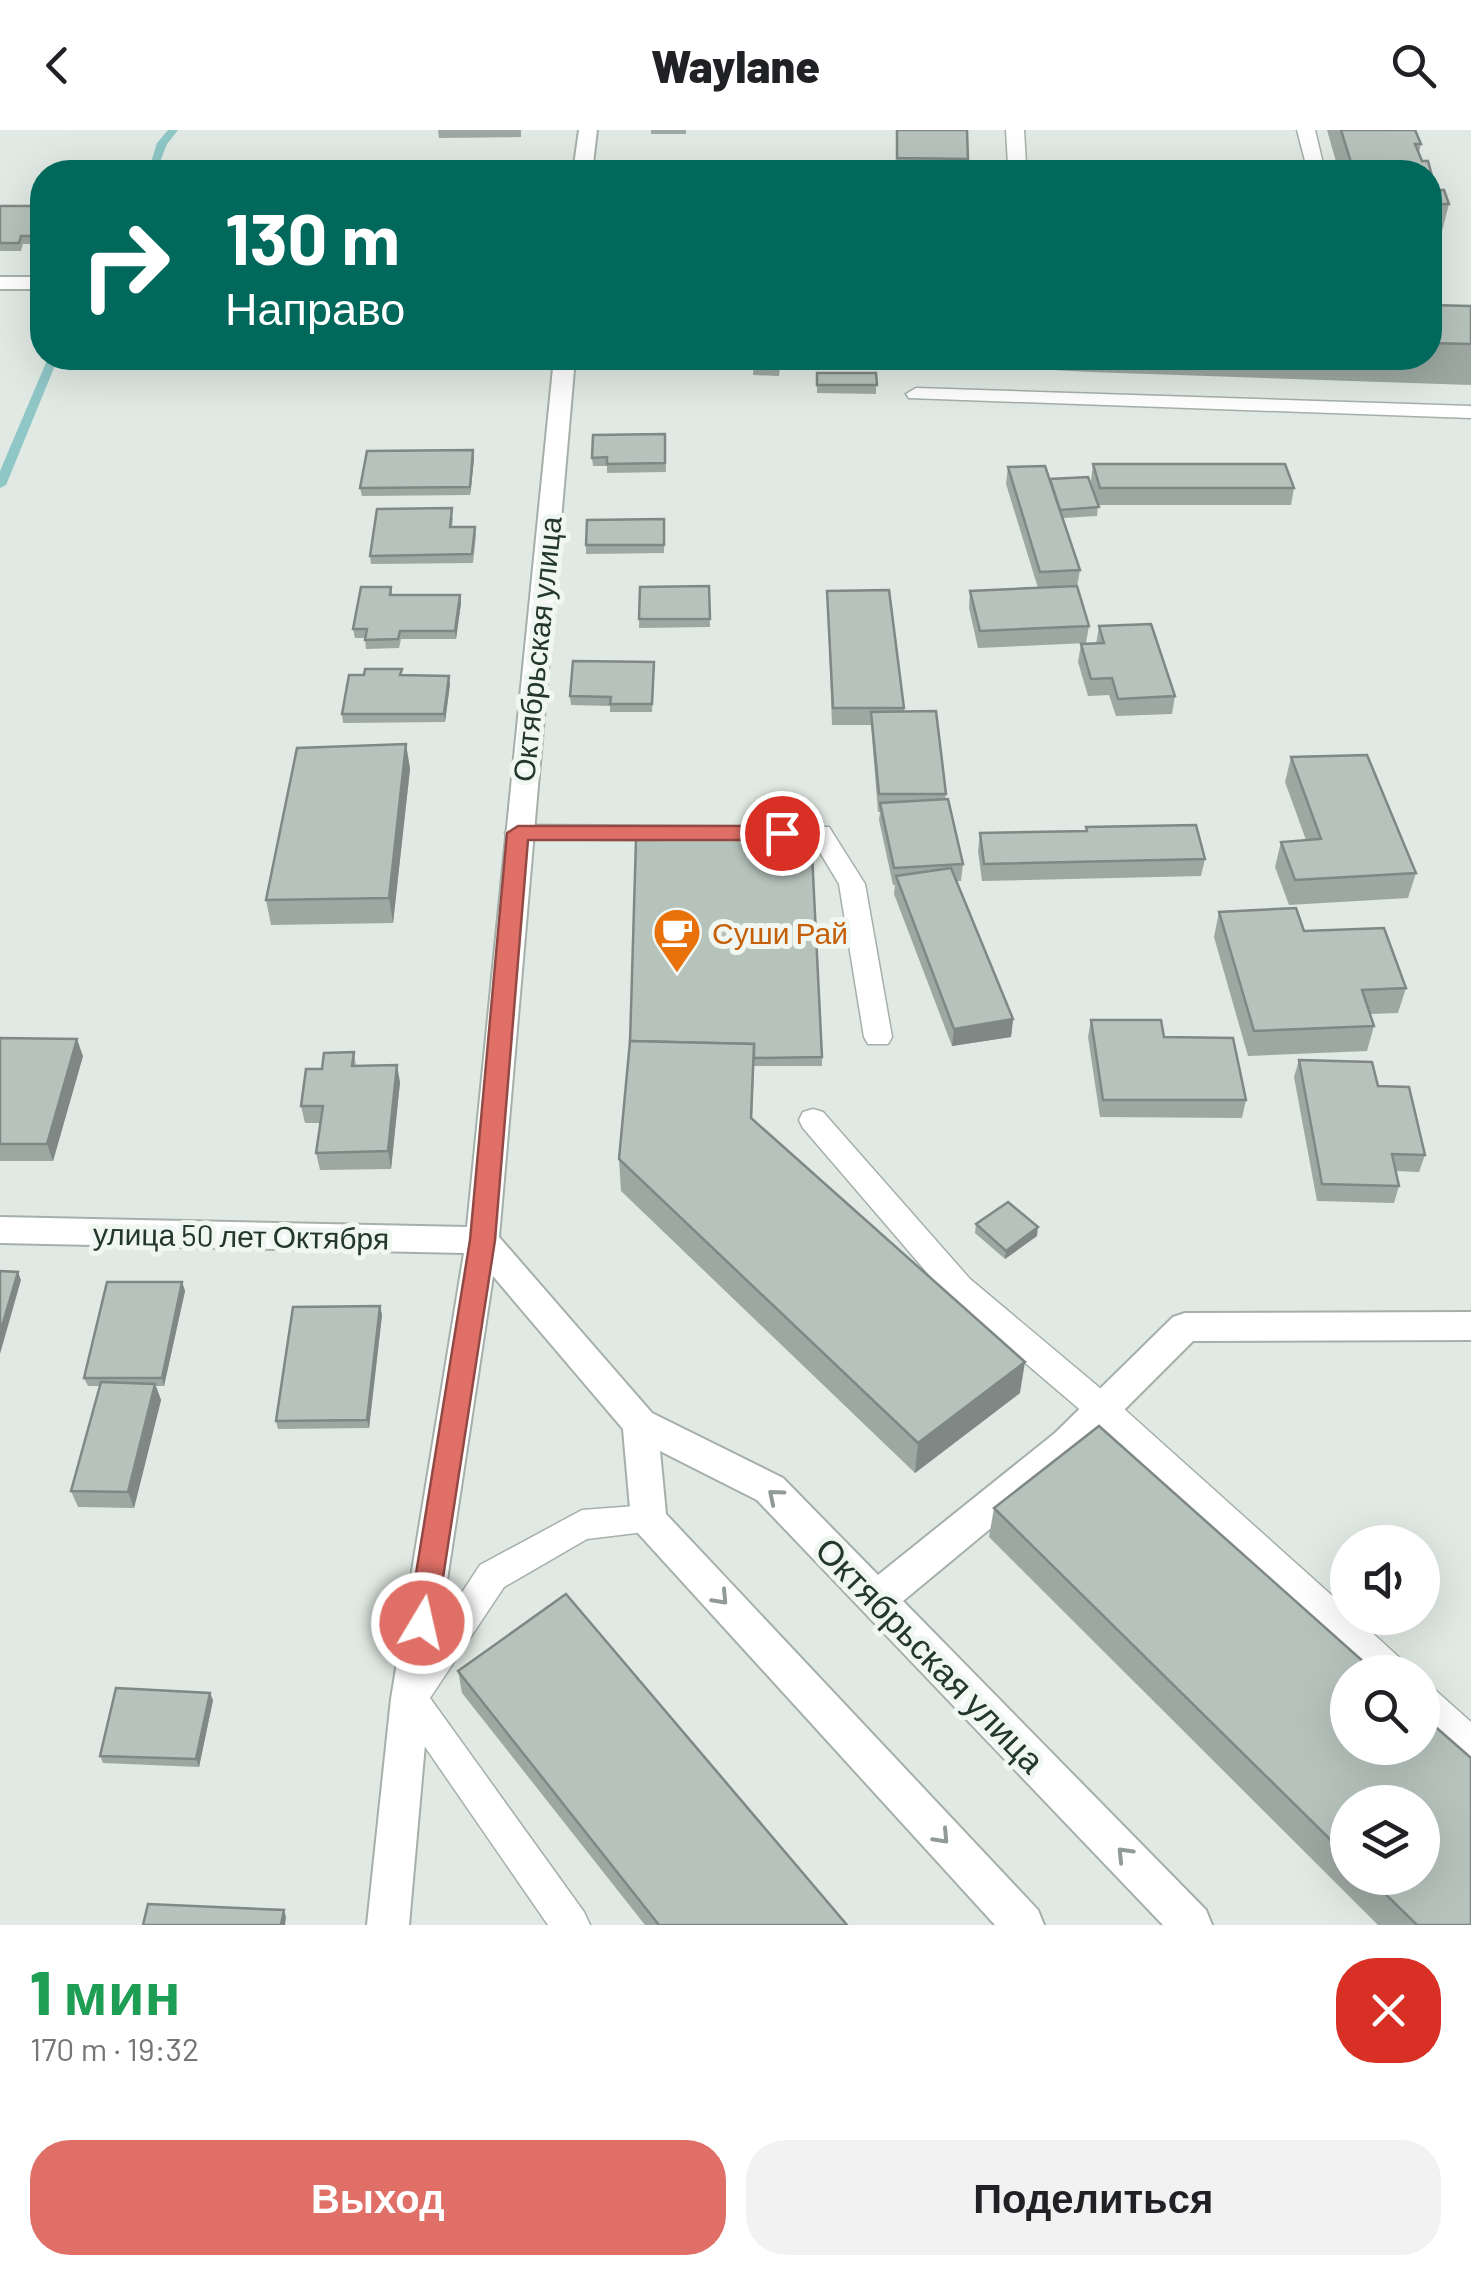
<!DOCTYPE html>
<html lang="ru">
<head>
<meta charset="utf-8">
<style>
  :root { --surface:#fff; --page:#f2f2f2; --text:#202124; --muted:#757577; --accent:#e07067 }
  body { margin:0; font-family:Barlow,sans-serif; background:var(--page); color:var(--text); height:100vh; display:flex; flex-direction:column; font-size:38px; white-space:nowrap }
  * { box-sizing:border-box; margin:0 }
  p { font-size:32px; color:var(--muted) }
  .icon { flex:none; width:55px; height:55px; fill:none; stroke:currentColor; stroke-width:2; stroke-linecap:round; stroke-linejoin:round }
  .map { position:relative; height:1795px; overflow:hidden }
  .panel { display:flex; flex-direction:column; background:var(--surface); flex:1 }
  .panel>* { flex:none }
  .top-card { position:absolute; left:30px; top:30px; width:1412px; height:210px; border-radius:40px; box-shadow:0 10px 40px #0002; background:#00695c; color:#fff; overflow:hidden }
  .tools { position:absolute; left:1330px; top:1395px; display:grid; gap:20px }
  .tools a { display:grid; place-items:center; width:110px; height:110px; border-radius:50%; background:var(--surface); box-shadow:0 10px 40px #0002; font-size:50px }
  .pin { position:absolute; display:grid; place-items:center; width:85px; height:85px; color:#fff; margin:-42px; border:5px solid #fff; border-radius:50%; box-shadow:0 2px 10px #0007 }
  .me { position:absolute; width:110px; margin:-55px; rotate:9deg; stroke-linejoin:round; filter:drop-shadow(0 0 8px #0008) }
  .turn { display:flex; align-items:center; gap:35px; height:210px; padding:0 30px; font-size:45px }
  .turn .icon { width:130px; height:130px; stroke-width:2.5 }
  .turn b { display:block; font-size:70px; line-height:85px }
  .round { display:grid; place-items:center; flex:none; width:105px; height:105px; border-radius:40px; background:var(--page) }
  .headline { display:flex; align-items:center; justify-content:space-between; height:170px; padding:0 30px }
  h1 { font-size:60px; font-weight:800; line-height:75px; color:#1e9e55 }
  .primary-button { display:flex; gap:20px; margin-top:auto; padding:20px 30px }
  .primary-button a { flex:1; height:115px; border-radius:40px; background:var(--accent); color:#fff; font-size:40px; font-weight:800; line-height:115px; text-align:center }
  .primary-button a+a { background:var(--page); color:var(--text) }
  header { display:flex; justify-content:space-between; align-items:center; height:130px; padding:0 30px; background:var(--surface); font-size:45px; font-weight:800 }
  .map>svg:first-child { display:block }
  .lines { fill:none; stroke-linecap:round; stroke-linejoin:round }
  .stream { fill:#8ec7c6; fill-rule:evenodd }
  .service-casing { stroke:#a4b0a9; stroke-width:3 }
  .minor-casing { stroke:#a4b0a9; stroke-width:4 }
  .service { fill:#fff; fill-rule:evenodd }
  .minor { fill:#fff; fill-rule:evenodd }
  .wall { fill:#9da8a2; fill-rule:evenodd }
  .shaded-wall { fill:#7f8884 }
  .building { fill:#b6c3bc; stroke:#7f8884; stroke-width:2.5 }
  .oneway { stroke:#919b96 }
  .route { fill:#e07067; stroke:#924943; stroke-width:2.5 }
  .labels { text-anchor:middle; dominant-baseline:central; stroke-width:10; stroke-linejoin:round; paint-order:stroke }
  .street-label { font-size:30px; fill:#23372e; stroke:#f0f6f2 }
  .food-label { font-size:30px; fill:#c56008; stroke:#f0f6f2; text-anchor:start }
  .near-street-label { font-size:35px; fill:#23372e; stroke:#f0f6f2 }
</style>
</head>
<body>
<header><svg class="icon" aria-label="back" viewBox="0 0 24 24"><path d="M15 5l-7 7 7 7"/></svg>Waylane<svg class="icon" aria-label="search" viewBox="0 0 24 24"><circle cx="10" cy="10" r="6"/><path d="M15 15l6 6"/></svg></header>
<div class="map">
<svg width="1471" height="1795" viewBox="0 0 1471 1795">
  <rect width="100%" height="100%" fill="#e0e9e3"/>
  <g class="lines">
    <g class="stream">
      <path d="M168,0h10l-11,14 -11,28h-8l9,-29z"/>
      <path d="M48,228h10l-52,127 -6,3v-17z"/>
    </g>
    <g class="service-casing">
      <g id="service">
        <path d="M1006,0h18l2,34 -5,8h-17l4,-8z"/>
        <path d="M1297,0h18l10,42h-17z"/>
        <path d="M916,258l555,18v12l-562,-20 -3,-4z"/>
        <path d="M518,695l311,2 36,57 27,153 -4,7h-20l-4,-7 -25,-153 -26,-43 -304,-2 -4,-6 4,-6z"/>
        <path d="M813,979l10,3 147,167 143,120 235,211v8h8l47,43 5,11h-41l-276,-253 -143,-122 -145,-169 -4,-8 4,-8z"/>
        <path d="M649,1375l12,5 5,10 -5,10 -74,9 -83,48 -74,111 154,214 6,13h-42l-156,-226 88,-134 102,-55z"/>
        <path d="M1422,1555l12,4 37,33v40l-13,-5 -36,-33z"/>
      </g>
    </g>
    <g class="minor-casing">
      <g id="minor">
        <path d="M579,0h18l-5,42h-19z"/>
        <rect x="0" y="147" width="42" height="12"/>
        <path d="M554,228h21l-76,879 153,176 131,65 95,97 177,-142 118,-116 12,-4 286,-1v28l-278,1 -114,114 -176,146 303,309 6,15h-49l-406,-425 -97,-49 6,63 372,396 6,15h-49l-359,-394 -5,-11 -8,-91 -130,-153 -64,423 -20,226h-42l24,-226 73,-446 -464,-10v-26l467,10z"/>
      </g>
    </g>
    <use href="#service" class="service"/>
    <use href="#minor" class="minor"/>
  </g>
  <g class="wall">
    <path d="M438,0h83v7l-82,1z"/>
    <rect x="651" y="0" width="35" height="4"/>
    <rect x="896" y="0" width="71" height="42"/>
    <path d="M1327,0h88l6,14 -2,8 3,9h6l7,26 -1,3h10l5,14 -10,39 -9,-1v-70h-91z"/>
    <path d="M0,76h42v26l-6,12h-13l-2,7h-21z"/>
    <path d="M1430,175l41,1v79l-381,-13 -189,-10v-4h529z"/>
    <path d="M205,228h58l-1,1h-56z"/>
    <rect x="605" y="228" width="37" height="11"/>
    <path d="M754,228h27l-2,18 -26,-1z"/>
    <path d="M813,228h75v3l-75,-2z"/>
    <path d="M817,243h59v21l-59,-1z"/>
    <path d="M665,304l1,38 -59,1v-7h-14l-1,-8z"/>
    <path d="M474,329l-4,36 -108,1 -2,-8z"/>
    <path d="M1093,334l201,24 -3,17h-193l-1,11 -34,2 17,52 -3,17 12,39 -3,17 -108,5 -9,-40 1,-17 68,-3 -32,-104 2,-17 89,36 -6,-22z"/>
    <path d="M453,387l-1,10h23l1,8 -3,28 -102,1 -1,-8z"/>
    <path d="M664,389v34l-78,1v-9z"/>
    <path d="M709,456l1,41 -71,1 1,-41z"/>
    <path d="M391,457l1,8h68l1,8 -5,36h-55l-2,9 -33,1 -1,-11h-10l-2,-9z"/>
    <path d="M827,461l77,117v3l42,83 -1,5 18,65 -2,17h-4l56,138 -2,18 -59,9 -58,-152 1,-9h-2l-14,-65 1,-8h-2l-7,-87h-39z"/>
    <path d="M1099,496l76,70 -3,18 -56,2 -7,-21 -21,1 -10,-34 3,-18h15z"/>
    <path d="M654,532l-2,50h-42v-6l-39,-1 -1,-9z"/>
    <path d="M402,545l48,9 -5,38 -102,1 -1,-9z"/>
    <path d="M406,614l4,25 -17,154 -122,2 -5,-25z"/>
    <path d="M1291,627l125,116 -8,25 -119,7 -14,-38 6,-25 25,-2 -21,-58z"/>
    <path d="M1086,697l119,32 -4,17 -219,5 -4,-30 2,-18 106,-2z"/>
    <path d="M1219,782l85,19 102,57 -8,25 -28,1 4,12 -7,25 -119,5 -34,-119z"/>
    <path d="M1091,890l73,17 82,63 -4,18 -142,-1 -12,-80z"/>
    <path d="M0,908l83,18 -30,105h-53z"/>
    <path d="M630,914l192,13v9h-68l-2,53 268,274 -105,80 -294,-282 -2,-32z"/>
    <path d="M354,922l2,14 44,16 -9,87 -71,1 -4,-17 4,-30h-15l-4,-17 21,-37z"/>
    <path d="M1299,930l79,26 47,69 -6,17 -23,-1 3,15 -5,17 -77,-2 -23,-124z"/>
    <path d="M976,1094l61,12 -32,23 -30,-26z"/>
    <path d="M182,1152l3,9 -21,95h-8l5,14 -27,108 -56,-1 -7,-16 29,-105h-12l-4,-8z"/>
    <path d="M380,1176l2,9 -13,113 -91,1 -2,-8z"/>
    <path d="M1099,1296l276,246h-27v76h74v-33l49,43v167h-93l-389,-388 5,-29zM1348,1672h74v76h-74z"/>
    <path d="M458,1541l389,254h-202l-183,-232z"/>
    <path d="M213,1570l-14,67 -96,-4 -3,-7z"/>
  </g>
  <g class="shaded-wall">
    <path d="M1437,74l-7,27v-20z"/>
    <path d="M40,94l2,8 -6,12 -2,-8z"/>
    <path d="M473,320l1,9 -4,36v-8z"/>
    <path d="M460,465l1,8 -5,36 -1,-8z"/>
    <path d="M449,546l1,8 -5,38 -1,-8z"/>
    <path d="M406,614l4,25 -17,154 -4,-25z"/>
    <path d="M1013,889l-2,18 -59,9 2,-17z"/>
    <path d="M77,909l6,17 -30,105 -6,-17z"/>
    <path d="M397,935l3,17 -9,87 -3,-18z"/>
    <path d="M1038,1097l-1,9 -32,23 1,-8z"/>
    <path d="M18,1142l3,8 -21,74v-21z"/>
    <path d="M182,1152l3,9 -21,95 -2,-8z"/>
    <path d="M380,1176l2,9 -13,113 -2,-8z"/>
    <path d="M1025,1232l-5,31 -105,80 3,-30z"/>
    <path d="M155,1254l6,16 -27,108 -6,-16z"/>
    <path d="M210,1563l3,7 -14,67 -3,-8z"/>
    <path d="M284,1780l2,7 -1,8h-4z"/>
  </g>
  <g class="building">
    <path d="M897,0h70l1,29 -71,-1z"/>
    <path d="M1341,0h74l6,14h-6l7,17h6l7,26h-3l-2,-3v-12h-76z"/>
    <path d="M1430,54l3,6h11l5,14h-12l-2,5 -5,2z"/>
    <path d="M0,76h42v18h-2l-6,12h-13l-2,7h-19z"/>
    <path d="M1430,175l41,1v38l-41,-1z"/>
    <rect x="605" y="228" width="37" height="3"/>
    <path d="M754,228h26v10l-27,-1z"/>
    <path d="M817,243h59l1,12h-60z"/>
    <path d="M665,304v29l-58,1v-7l-15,1 1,-23z"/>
    <path d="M473,320l-3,37 -110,1 7,-37z"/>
    <path d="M1093,334h192l9,24h-194z"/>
    <path d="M1045,336l35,104 -40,2 -32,-105z"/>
    <path d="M1088,347l11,30 -39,3 -10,-31z"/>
    <path d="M452,378l-2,19h25l-3,27 -102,2 7,-47z"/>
    <path d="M664,389v26h-78l1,-25z"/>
    <path d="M709,456l1,33h-71l1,-32z"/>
    <path d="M1077,456l12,40 -109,5 -10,-40z"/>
    <path d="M361,457h30l-1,8h70l-5,36h-55l-2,8 -33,1 2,-11h-14z"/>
    <path d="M889,460l15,118h-71l-6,-117z"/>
    <path d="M1151,494l24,72 -57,3 -6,-21 -21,1 -10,-35 23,-1 -5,-17z"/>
    <path d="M573,531l81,1 -2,42h-42l1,-7 -41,-1z"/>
    <path d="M365,539h37l-2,6 49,1 -5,38h-102l7,-39h15z"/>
    <path d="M936,581l10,83h-67l-8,-82z"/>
    <path d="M406,614l-17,154 -123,2 31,-152z"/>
    <path d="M1367,625l49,118 -121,7 -14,-38 40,-3 -30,-82z"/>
    <path d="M948,669l15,65 -69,4 -14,-65z"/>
    <path d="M1196,695l9,34 -221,5 -4,-31 107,-2 -1,-4z"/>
    <path d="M778,709l34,14 10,204 -68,1v-14l-124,-3v2l6,-203z"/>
    <path d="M951,738l62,151 -59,10 -58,-153z"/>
    <path d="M1296,778l8,23 80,-3 22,60 -44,2 12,36 -120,5 -35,-119z"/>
    <path d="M1091,890h70l3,17 69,1 13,62h-143z"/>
    <path d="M0,908l77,1 -30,105h-47z"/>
    <path d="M630,911l124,3 -3,74 274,244 -107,81 -299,-284z"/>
    <path d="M354,922l-2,14 45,-1 -9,86 -72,2 7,-47h-22l5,-37h16l2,-16z"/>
    <path d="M1299,930l73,2 6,24 31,1 16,68 -33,-1 7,32 -77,-2z"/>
    <path d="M1008,1072l30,25 -32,24 -30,-27z"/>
    <path d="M0,1141l18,1 -18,61z"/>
    <path d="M107,1152h75l-20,96h-78z"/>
    <path d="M380,1176l-13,114 -91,1 17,-114z"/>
    <path d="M101,1252l54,2 -27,108 -57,-1z"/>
    <path d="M1099,1296l276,246h-27v76h74v-33l49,43v167h-54l-48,-47h53v-76h-74v55l-354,-349z"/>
    <path d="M566,1464l281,331h-188l-201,-254z"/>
    <path d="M116,1558l94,5 -14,66 -96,-3z"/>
    <path d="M148,1774l136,6 -3,15h-138z"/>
  </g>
  <defs><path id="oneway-chevron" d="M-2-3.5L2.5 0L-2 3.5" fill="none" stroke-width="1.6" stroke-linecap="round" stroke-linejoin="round" transform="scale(2.5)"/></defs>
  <g class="oneway">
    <use href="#oneway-chevron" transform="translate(775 1366) rotate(-140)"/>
    <use href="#oneway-chevron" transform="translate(721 1468) rotate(47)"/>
    <use href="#oneway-chevron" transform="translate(942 1707) rotate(47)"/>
    <use href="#oneway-chevron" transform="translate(1124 1724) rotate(-134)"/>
  </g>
  <path class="route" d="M518,696h264l10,7 -10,7h-254l-33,400 -59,383 -4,9 -10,4 -10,-4 -4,-9 62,-383 37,-407z"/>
  <defs>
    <g id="cafe-pin" transform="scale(2.5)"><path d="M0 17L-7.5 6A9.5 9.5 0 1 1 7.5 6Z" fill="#e8710a" stroke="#f0f6f2"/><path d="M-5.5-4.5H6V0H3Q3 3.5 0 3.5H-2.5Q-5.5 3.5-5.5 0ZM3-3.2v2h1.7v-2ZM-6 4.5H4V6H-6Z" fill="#fff"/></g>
  </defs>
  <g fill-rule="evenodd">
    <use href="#cafe-pin" x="677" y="802"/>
  </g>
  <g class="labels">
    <g class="street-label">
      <text transform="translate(536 519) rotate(-84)">Октябрьская улица</text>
      <text transform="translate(241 1105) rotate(1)">улица 50 лет Октября</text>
    </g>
    <g class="food-label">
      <text x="712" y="802">Суши Рай</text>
    </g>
    <g class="near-street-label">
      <text transform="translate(931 1524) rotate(46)">Октябрьская улица</text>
    </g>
  </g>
</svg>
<div class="tools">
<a><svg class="icon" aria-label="sound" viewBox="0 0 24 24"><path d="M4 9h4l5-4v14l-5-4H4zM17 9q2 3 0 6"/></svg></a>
<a><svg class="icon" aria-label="search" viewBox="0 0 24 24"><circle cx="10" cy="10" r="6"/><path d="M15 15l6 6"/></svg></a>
<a><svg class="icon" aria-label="layers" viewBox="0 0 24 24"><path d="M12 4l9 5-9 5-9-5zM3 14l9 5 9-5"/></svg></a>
</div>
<div class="pin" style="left:782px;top:703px;background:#d93025"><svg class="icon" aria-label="arrive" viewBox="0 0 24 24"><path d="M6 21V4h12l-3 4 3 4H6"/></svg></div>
<svg class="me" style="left:422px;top:1493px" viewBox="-20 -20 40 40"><circle r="17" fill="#e07067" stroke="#fff" stroke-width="3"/><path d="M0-11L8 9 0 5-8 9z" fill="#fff"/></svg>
<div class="top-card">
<div class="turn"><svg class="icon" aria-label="right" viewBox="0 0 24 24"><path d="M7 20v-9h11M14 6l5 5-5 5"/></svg><div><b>130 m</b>Направо</div></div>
</div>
</div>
<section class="panel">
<div class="headline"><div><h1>1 мин</h1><p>170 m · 19:32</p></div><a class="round" style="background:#d93025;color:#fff"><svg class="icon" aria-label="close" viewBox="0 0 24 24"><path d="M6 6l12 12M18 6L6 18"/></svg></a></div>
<div class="primary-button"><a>Выход</a><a>Поделиться</a></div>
</section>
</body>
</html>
